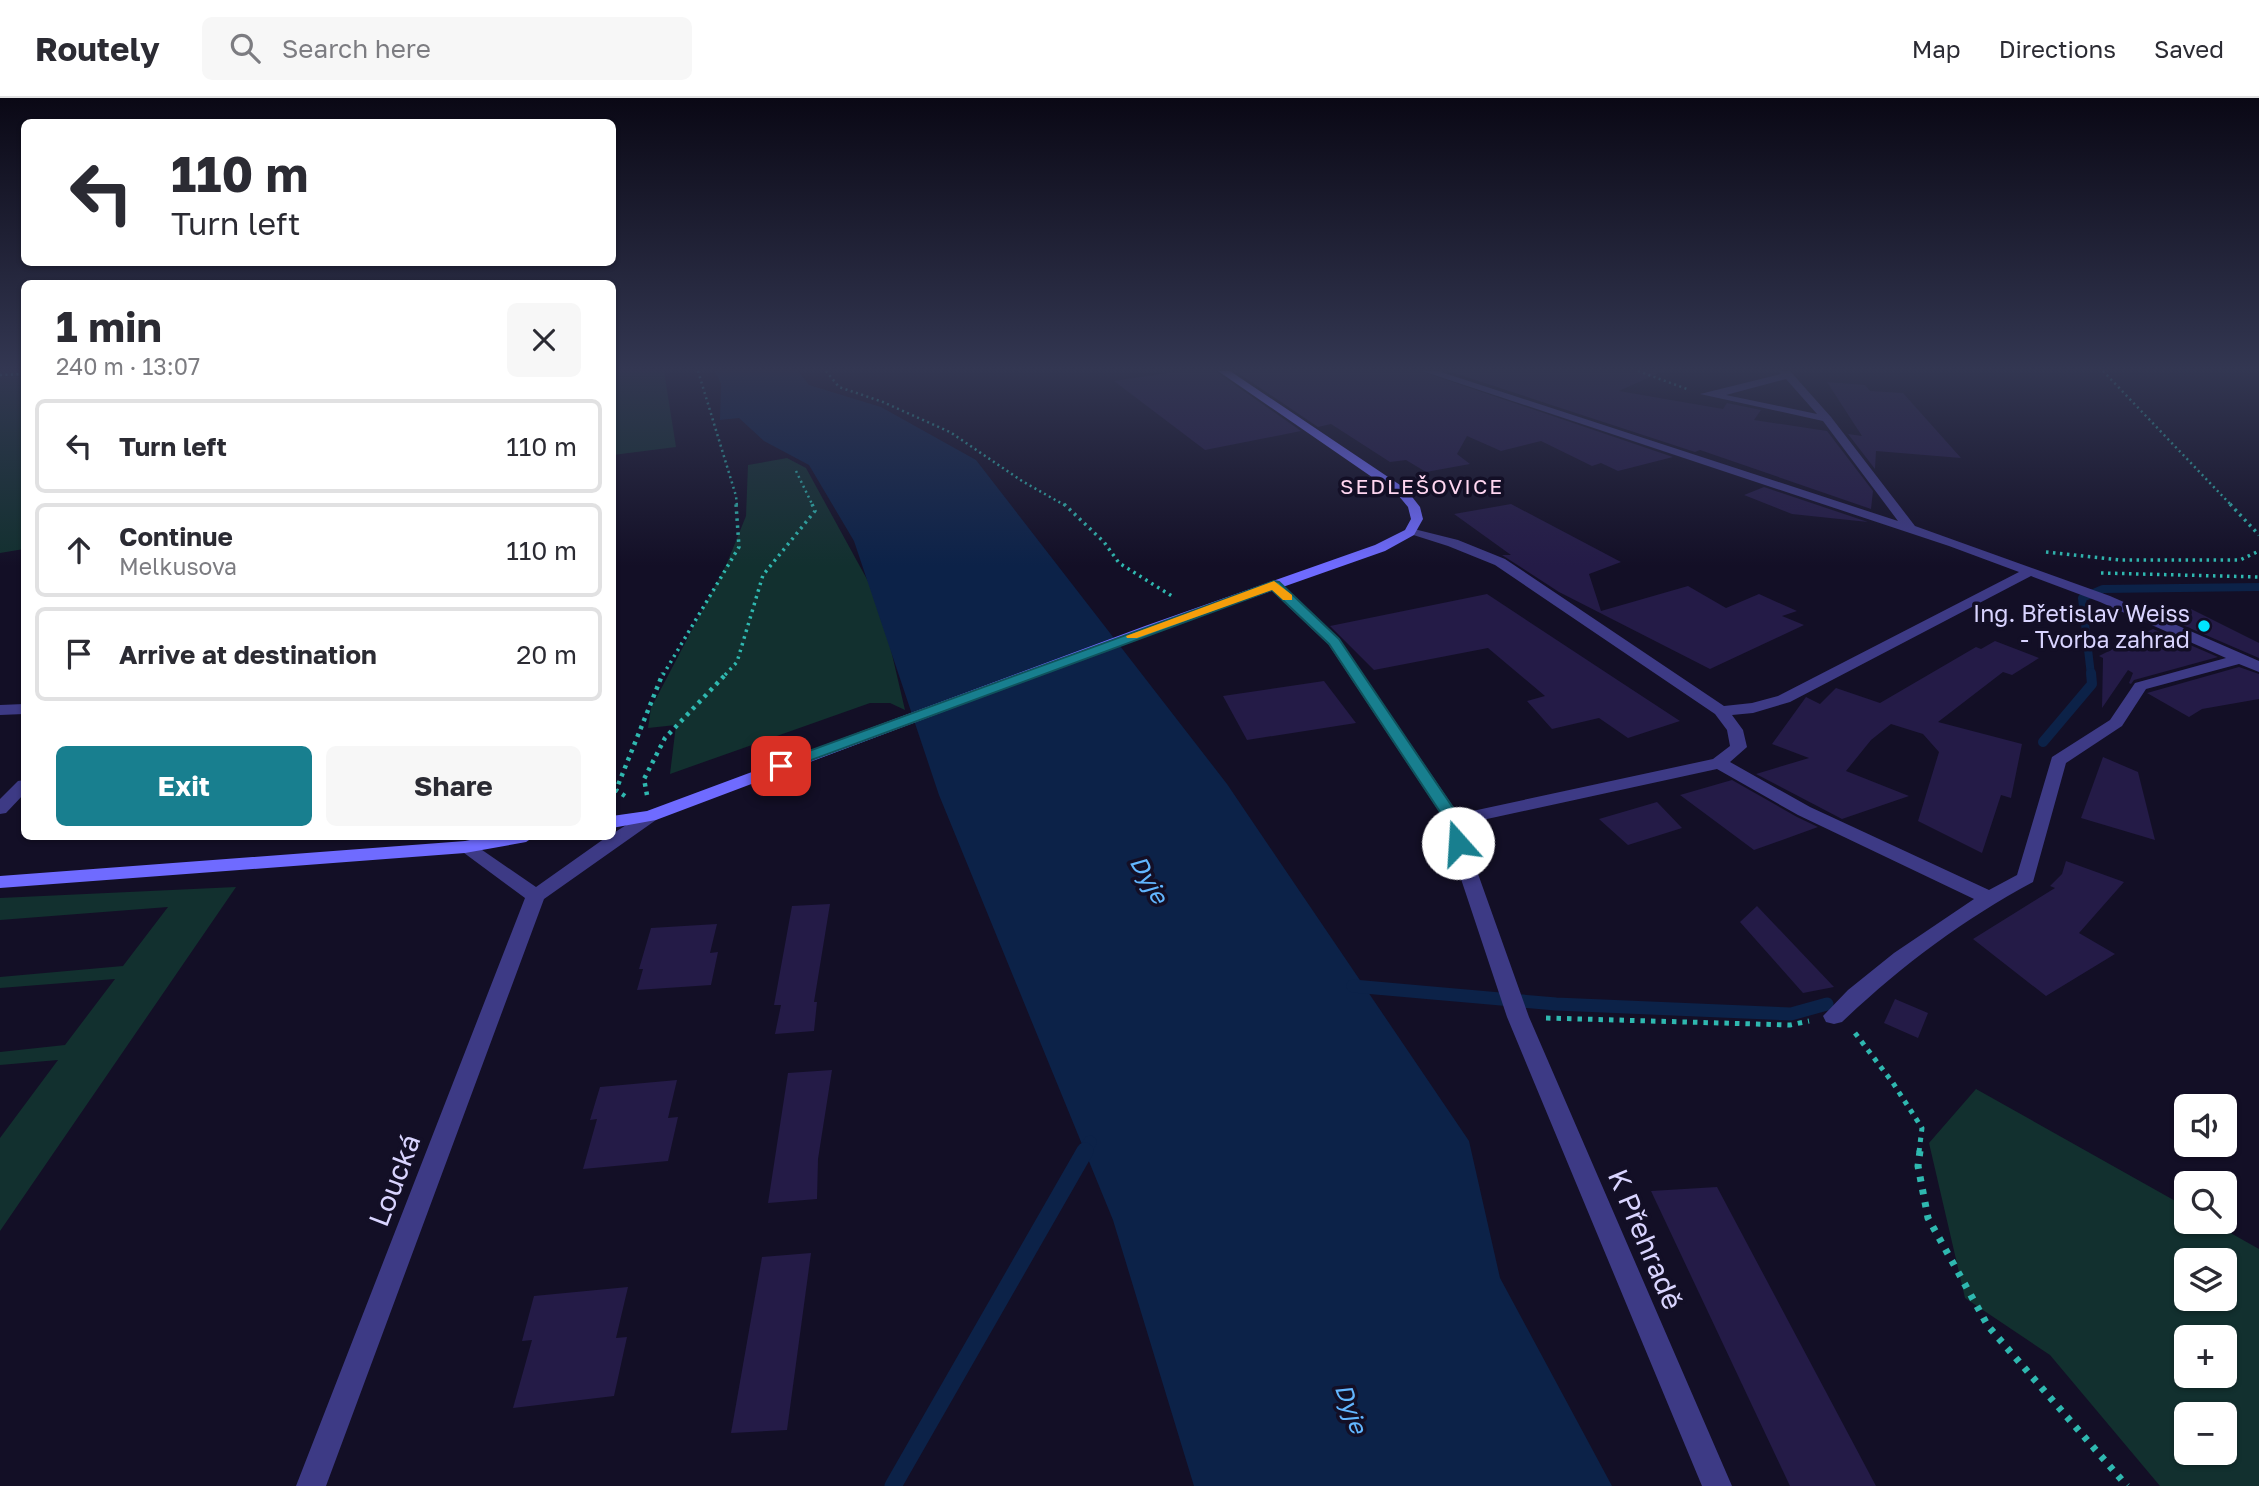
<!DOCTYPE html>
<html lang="en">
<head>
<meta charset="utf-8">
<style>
  :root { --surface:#fff; --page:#f7f7f7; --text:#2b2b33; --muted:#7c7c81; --line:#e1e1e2; --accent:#187f8f }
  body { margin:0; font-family:"Golos Text",sans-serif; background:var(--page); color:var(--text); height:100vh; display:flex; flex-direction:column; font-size:26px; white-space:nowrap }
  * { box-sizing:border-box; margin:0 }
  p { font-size:23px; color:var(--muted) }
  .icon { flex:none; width:38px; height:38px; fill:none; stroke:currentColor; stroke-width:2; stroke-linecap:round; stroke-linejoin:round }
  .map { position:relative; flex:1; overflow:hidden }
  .details { position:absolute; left:21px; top:182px; width:595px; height:560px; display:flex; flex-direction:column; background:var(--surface); border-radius:10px; box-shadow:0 2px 5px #0004 }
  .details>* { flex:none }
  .top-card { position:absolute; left:21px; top:21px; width:595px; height:147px; border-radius:10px; box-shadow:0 2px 5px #0004; background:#fff; color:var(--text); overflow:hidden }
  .controls { position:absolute; left:2174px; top:996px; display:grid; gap:14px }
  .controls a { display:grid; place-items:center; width:63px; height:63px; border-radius:10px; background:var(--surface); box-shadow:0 2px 5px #0004; font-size:35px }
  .pin { position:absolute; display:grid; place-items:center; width:60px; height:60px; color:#fff; margin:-30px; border-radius:14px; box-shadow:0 4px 10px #0006 }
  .me { position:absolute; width:77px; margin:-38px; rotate:341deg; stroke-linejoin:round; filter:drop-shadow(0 0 5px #0008) }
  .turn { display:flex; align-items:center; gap:24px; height:147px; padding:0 35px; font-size:32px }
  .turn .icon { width:91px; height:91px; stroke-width:2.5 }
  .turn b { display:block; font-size:49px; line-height:60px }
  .round { display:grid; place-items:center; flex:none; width:74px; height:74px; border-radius:10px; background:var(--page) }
  .overview { display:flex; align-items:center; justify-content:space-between; height:119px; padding:0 35px }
  h1 { font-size:42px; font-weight:700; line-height:52px }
  .action { display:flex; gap:14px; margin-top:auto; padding:14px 35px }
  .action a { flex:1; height:80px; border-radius:10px; background:var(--accent); color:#fff; font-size:28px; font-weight:700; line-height:80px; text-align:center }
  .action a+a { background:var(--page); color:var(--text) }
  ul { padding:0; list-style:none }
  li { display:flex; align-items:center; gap:21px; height:94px; margin:0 14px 10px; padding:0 21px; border:4px solid var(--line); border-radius:10px }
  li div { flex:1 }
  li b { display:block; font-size:26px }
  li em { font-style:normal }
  header { display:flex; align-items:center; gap:42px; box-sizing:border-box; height:98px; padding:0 35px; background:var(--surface); border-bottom:2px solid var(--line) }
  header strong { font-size:33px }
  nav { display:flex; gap:38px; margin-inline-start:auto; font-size:24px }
  .search { width:490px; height:63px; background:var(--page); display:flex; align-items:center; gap:18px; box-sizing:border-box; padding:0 24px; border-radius:10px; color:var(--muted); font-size:26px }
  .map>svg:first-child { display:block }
  .green { fill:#12302f; fill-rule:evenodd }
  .water { fill:#0c2248 }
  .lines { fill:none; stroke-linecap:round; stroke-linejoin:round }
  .stream-far3 { stroke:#0c2248; stroke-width:8 }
  .stream-far2 { stroke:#0c2248; stroke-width:10 }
  .stream-far1 { stroke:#0c2248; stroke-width:13 }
  .stream { stroke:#0c2248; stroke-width:17 }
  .building { fill:#241b47 }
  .path-far4 { stroke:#2fb8b0; stroke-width:2.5; stroke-dasharray:2 3.5; stroke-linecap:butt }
  .path-far3 { stroke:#2fb8b0; stroke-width:3.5; stroke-dasharray:2.5 4.5; stroke-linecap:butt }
  .path-far2 { stroke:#2fb8b0; stroke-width:4.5; stroke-dasharray:3.5 5; stroke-linecap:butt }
  .path-far1 { stroke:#2fb8b0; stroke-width:5; stroke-dasharray:4.5 6; stroke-linecap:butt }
  .path { stroke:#2fb8b0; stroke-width:7; stroke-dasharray:5 8; stroke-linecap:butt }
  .lane { fill:#3d3a85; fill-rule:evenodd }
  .street { fill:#3d3a85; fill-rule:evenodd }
  .secondary { fill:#6f6bff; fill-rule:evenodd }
  .route { fill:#187f8f; stroke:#10535d; stroke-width:2 }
  .slow { fill:#f59e0b }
  .poi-dot { fill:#00e5ff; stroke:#130f26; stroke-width:2.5 }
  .labels { text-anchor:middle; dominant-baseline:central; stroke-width:7; stroke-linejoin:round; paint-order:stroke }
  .far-quarter-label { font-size:21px; letter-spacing:2px; fill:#ffd6f0; stroke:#130f26 }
  .poi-label { font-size:23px; fill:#d9d4ff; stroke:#130f26; text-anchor:end }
  .water-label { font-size:24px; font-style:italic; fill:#62b6ff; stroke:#130f26 }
  .near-street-label { font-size:28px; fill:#d9d4ff; stroke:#130f26 }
</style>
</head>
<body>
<header>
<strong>Routely</strong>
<div class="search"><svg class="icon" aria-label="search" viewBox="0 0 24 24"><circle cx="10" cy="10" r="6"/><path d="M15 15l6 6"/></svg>Search here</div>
<nav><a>Map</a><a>Directions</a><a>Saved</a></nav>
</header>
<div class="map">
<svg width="2259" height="1388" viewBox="0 0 2259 1388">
  <rect width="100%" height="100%" fill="#130f26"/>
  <g class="green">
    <path d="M0,273h24v178l-24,4z"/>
    <path d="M613,273h51l12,76 -63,8z"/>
    <path d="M787,360l19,10 74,135 25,107 -15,-7h-20l-200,71 6,-49 -28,3 3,-20 76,-145 19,-47 2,-51z"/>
    <path d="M236,789l-236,344v-93l58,-78 -58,5v-13l65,-7 50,-66 -115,9v-11l123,-11 45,-59 -168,13v-22z"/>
    <path d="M1976,991l210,118v15h25l48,27v237h-99l-110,-131 -85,-57 -36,-155zM2224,1162v38h-38v-38zM2224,1239v39h-38v-39zM2224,1316v38h-38v-38z"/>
  </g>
  <path class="water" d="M715,273h83l11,14 72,22 95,53 251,324 242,357 31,137 112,208h-418l-81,-266 -174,-425 -85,-254 -45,-76 -45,-24 -25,-23 -19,2 1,-36z"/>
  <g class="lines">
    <path class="stream-far3" d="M2091,577l-9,-77 21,-9 156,-2"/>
    <path class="stream-far2" d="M2043,644l49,-58 -1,-11"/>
    <g class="stream-far1">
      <path d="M1353,888l203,18 235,10 36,-10"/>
      <path d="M1084,1054l6,-10"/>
    </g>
    <path class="stream" d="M893,1388l192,-335"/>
  </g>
  <g class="building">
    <path d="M1181,273h34l86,60 -96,19 -91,-69z"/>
    <path d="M1235,273h185l253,86 -55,14 -17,-8 -9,3 -51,-25 -40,10 -34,-15 -10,18 13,10 -44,8 -20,-12 -16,2 -59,-38 -13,3z"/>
    <path d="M1448,273h215l-44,20 104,18 4,-6 34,7 -7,10 73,11 46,60 -2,18 -171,-59 -5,2z"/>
    <path d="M1827,284l38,3 5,6 33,2 58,65 -85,-7 -1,18 -27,-35 14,2z"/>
    <path d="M1764,389l104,35 -76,-8 -48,-19z"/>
    <path d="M1511,406l110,58 -32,12 12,37 87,-25 38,22 33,-14 38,17 -15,5 22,9 -94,44 -151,-77 -57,-37h9l-57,-41z"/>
    <path d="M1487,496l135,89 58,38 -52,17 -29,-20 -47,11 -25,-28 18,-5 -57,-48 -114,22 -44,-44z"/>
    <path d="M2191,511l68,34v15l-88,-38z"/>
    <path d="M2153,531l65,28 -84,23 -3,4 -2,-1 4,-10 -5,-3 -26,38 1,-50 -4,-2z"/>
    <path d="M1995,543l44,17 -27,17 -9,-3 -65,50 84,22 -11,54 -10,-3 -19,58 -64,-32 21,-69 -16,-18 -32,-10 -20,16 -25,31 63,25 -67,23 -86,-45 53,-16 -37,-14 34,-47 14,7 16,-16 44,15 96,-56 5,2z"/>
    <path d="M2239,569l20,7v25l-57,10 -13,8 -42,-24z"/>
    <path d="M1324,583l32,42 -109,17 -24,-44z"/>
    <path d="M2103,659l35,15 17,68 -74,-22z"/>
    <path d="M1732,682l65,37 21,10 -64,23 -74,-55z"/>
    <path d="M1657,704l25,26 -54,17 -29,-26z"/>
    <path d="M2066,763l58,21 -45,51 36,21 -69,42 -73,-57 82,-51 -5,-2 12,-12z"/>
    <path d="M830,806l-16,98h3l-3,29 -39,3 6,-29h-7l18,-99z"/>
    <path d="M1757,808l77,81 -31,6 -63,-71z"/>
    <path d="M717,826l-7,29 8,-1 -7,33 -74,5 6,-21h-4l12,-41z"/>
    <path d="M1895,901l33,14 -10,25 -34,-15z"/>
    <path d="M832,972l-14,89 -1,40 -49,4 20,-130z"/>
    <path d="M677,982l-9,38 10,-1 -10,44 -85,8 14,-50 -7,1 10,-33z"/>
    <path d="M1717,1089l159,299h-86l-139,-295z"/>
    <path d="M811,1155l-24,177 -56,3 31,-176z"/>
    <path d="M628,1189l-12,51 11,-1 -13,59 -101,12 19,-68 -10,1 12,-45z"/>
  </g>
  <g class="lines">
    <g class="path-far4">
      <path d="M698,273l38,125 1,10"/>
      <path d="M826,273l13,16 44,15 67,30 72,49 44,25"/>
      <path d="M1638,273l49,18"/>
      <path d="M2103,273l129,135"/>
      <path d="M0,277l24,-1"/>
      <path d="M796,373l17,35"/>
    </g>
    <g class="path-far3">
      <path d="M1064,406l40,38 15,21 56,35"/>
      <path d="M2230,406l29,31"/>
      <path d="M2046,454l75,8h119l19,-9"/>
      <path d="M2101,475l158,4"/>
      <path d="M663,577l76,-128 -3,-43"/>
      <path d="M725,577l12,-13 26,-87 52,-64 -3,-7"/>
    </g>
    <g class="path-far2">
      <path d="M647,697l-3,-16 21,-41 62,-65"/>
      <path d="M625,698l-9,-6 47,-117"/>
    </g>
    <g class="path-far1">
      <path d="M1546,920l244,7 19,-4"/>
      <path d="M1855,935l38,50 29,45 -3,24"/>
    </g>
    <path class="path" d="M1920,1053l-2,15 10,52 60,108 139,160"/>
    <path class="lane" d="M1274,483l5,1 60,57 124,182 -3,4h-12l-119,-180 -60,-57v-6z"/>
    <g class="street">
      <path d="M1422,273h16l460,150 -75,-100 -123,-27 81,-20 -2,-3h11l41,46 84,109 195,70 149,65v11l-20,-8 -93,25 -24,37 -56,37 -33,119c-71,38 -133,85 -191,140l-8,2 -8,-2 -3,-6 25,-26 46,-37 80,-54 -176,-84 -81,-46 -253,55 3,19 62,174 203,469h-30l-195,-469 -58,-174 -4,-22 9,-6 259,-56 17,-13 -3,-16 -12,-16 -220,-149 -47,-19 -44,-14 6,-4 48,12 47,19 219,147 28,-3 26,-7 241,-124 -70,-26zM1786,281l31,35 -91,-19zM2031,478l69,26 126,56 -91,25 -25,37 -58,37 -35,118 -28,15 -179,-83 -80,-45 17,-15 -4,-17 -11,-15 21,-2 37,-11z"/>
      <path d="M24,606v10l-24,1v-10z"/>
      <path d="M24,682v14l-18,19 -6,1v-15l18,-18z"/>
      <path d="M650,712l9,6 -3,4 -112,79 -218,587h-30l229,-588 -69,-51 9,-6 7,2 64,44 72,-51h4v-2z"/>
    </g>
    <g class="secondary">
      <path d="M1218,273h12l176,118 14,18 3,12 -9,16 -29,16 -230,81 -499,188 -44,8v-12l35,-5 498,-185 230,-81 30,-15 6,-11 -3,-12 -10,-12z"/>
      <path d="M491,738h44l-9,6 -61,11 -465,35v-12l465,-35z"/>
    </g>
  </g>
  <linearGradient id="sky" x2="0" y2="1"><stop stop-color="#0a0815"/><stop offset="0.58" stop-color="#333752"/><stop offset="1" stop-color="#333752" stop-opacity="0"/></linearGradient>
  <rect width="2259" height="468" fill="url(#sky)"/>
  <path class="route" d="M1274,483l5,1 60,57 123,182 4,22 -2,4h-12l-6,-26 -117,-177 -57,-54 -485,179 -6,2 -8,-5 3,-3z"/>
  <path class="slow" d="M1274,483l18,14v5h-9l-11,-10 -135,48h-10l-1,-2z"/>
  <circle class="poi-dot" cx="2204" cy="528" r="7"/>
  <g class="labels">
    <g class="far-quarter-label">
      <text x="1422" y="388">SEDLEŠOVICE</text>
    </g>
    <g class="poi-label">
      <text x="2190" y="515">Ing. Břetislav Weiss<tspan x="2190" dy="26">- Tvorba zahrad</tspan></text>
    </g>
    <g class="water-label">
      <text transform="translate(1150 781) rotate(60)">Dyje</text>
      <text transform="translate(1352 1310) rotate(70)">Dyje</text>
    </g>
    <g class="near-street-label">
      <text transform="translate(394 1082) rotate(-69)">Loucká</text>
      <text transform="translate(1646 1141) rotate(67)">K Přehradě</text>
    </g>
  </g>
</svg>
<div class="controls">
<a><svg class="icon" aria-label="sound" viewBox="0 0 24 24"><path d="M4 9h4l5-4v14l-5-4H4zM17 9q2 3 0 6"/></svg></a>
<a><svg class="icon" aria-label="search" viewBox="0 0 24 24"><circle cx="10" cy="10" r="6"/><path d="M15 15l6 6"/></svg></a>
<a><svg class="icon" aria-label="layers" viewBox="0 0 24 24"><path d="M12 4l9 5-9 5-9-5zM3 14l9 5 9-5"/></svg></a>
<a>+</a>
<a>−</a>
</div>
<div class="pin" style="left:781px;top:668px;background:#d93025"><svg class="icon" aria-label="arrive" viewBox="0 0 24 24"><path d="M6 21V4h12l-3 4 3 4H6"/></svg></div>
<svg class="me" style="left:1458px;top:745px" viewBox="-20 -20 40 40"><circle r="19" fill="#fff"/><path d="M0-13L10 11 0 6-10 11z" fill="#187f8f"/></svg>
<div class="top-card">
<div class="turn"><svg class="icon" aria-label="left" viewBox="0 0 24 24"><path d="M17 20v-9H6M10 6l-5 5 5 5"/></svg><div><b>110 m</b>Turn left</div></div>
</div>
<section class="details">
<div class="overview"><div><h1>1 min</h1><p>240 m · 13:07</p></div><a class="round"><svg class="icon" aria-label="close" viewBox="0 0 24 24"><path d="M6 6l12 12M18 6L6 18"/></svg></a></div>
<ul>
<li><svg class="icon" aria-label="left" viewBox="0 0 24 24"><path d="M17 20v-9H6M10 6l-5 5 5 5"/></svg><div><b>Turn left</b></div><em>110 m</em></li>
<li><svg class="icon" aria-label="ahead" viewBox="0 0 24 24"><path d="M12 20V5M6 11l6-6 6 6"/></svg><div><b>Continue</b><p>Melkusova</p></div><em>110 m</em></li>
<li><svg class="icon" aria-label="arrive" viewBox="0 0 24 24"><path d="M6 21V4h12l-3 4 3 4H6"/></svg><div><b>Arrive at destination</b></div><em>20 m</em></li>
</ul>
<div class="action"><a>Exit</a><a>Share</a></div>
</section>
</div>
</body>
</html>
